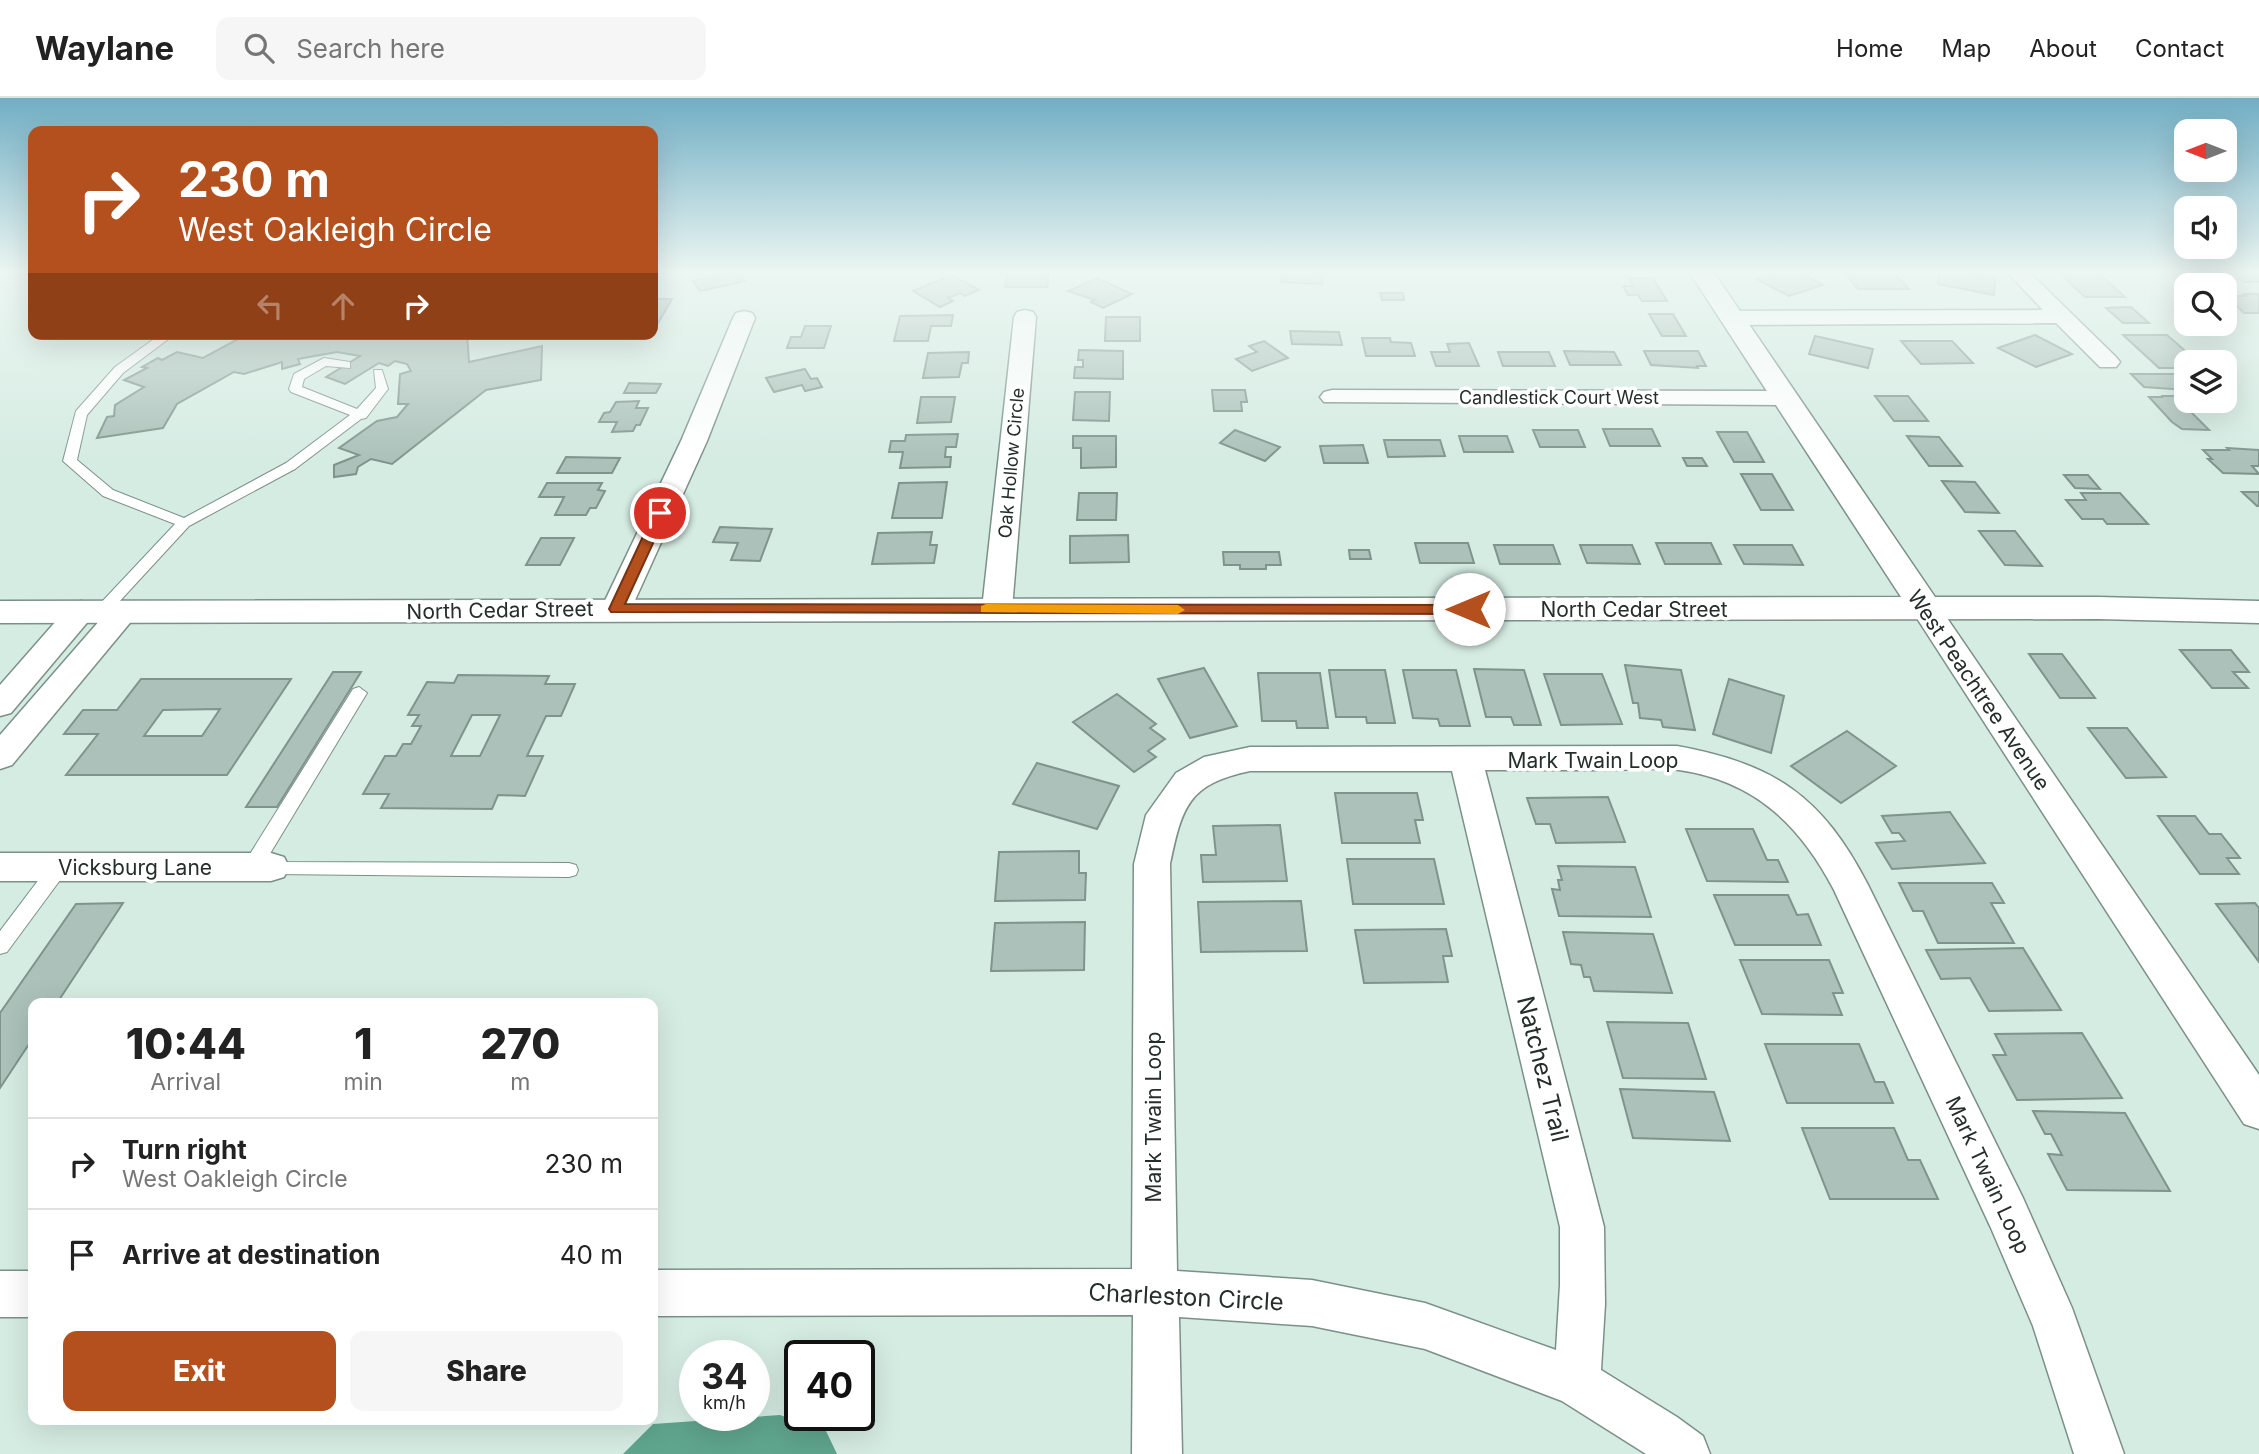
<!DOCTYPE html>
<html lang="en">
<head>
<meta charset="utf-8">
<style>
  :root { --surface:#fff; --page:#f6f6f6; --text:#222; --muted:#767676; --line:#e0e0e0; --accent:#b4501d }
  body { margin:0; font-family:Inter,sans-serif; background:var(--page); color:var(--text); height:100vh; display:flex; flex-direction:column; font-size:26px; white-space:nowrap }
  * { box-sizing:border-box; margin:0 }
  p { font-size:23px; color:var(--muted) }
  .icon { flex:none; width:38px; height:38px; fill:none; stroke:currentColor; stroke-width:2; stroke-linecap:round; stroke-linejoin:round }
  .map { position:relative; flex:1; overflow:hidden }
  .sheet { position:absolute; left:28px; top:900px; width:630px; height:427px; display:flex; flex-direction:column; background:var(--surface); border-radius:14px; box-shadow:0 7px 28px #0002 }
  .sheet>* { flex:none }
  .banner { position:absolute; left:28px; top:28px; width:630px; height:214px; border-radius:14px; box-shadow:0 7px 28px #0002; background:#b4501d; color:#fff; overflow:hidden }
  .needle { width:46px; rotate:270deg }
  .controls { position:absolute; left:2174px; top:21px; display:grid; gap:14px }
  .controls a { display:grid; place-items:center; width:63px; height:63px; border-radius:14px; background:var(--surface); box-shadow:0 7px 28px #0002; font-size:35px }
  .speed { position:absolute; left:679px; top:1242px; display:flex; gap:14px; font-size:35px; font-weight:700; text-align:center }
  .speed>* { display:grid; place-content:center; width:91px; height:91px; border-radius:50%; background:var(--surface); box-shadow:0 7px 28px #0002; line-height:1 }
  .speed small { font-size:18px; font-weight:400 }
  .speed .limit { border:4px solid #111; border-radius:10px; background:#fff; color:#111 }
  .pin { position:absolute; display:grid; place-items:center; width:60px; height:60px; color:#fff; margin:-30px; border:4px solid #fff; border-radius:50%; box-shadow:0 2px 7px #0007 }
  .me { position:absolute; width:77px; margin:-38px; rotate:270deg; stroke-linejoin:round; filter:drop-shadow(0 0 5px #0008) }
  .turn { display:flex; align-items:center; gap:24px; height:147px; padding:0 35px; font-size:32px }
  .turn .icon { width:91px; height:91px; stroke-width:2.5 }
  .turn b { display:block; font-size:49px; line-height:60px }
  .lanes { display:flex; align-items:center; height:66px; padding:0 35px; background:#0003; justify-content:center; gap:35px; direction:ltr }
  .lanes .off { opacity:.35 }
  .eta { display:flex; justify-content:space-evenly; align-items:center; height:119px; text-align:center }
  .eta b { font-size:42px; font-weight:800; line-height:49px }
  .primary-button { display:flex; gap:14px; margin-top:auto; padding:14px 35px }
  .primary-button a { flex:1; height:80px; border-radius:14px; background:var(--accent); color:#fff; font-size:28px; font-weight:800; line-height:80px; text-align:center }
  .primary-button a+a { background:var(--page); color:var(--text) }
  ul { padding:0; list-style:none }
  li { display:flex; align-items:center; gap:21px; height:91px; padding:0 35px; border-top:2px solid var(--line) }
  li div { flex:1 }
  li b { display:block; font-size:26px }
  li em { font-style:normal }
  header { display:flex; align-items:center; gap:42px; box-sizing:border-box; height:98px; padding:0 35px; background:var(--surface); border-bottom:2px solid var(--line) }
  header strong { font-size:33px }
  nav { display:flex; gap:38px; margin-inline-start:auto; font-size:24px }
  .search { width:490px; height:63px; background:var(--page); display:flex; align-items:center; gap:18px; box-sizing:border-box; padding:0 24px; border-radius:14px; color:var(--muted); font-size:26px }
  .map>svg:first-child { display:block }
  .water { fill:#5fa58e }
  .building { fill:#abc1b9; stroke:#7f948c; stroke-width:2; fill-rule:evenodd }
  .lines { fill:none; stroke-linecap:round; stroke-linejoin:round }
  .service-casing { stroke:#7b9088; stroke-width:2 }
  .minor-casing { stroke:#7b9088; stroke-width:3 }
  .tertiary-casing { stroke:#7b9088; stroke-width:3 }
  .service { fill:#fff; fill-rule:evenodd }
  .minor { fill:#fff; fill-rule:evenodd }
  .tertiary { fill:#fff; fill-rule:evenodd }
  .route { fill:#b4501d; stroke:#753413; stroke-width:2 }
  .slow { fill:#f59e0b }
  .labels { text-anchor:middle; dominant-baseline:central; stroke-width:7; stroke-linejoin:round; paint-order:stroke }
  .far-street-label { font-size:18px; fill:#252e2b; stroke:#fff }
  .street-label { font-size:21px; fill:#252e2b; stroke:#fff }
  .near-street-label { font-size:24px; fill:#252e2b; stroke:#fff }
</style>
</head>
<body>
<header>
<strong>Waylane</strong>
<div class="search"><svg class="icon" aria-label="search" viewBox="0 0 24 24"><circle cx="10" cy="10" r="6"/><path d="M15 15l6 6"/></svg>Search here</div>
<nav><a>Home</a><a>Map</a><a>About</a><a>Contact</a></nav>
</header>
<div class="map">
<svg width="2259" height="1356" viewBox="0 0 2259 1356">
  <rect width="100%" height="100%" fill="#d5ece3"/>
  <path class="water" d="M780,1317l46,16 11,23h-214l30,-30z"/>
  <g class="building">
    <path d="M1282,172l40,3v11l-41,-2z"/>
    <path d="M1783,172h12l28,15 -34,11 -33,-17z"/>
    <path d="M1940,172h18l37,8 -1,17 -56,-11z"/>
    <path d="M2056,172h39l30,27h-40z"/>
    <path d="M2229,172h23l7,6v6h-15z"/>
    <path d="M738,173l7,10 -45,10 -7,-10z"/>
    <path d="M1843,173h49l17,18h-51z"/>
    <path d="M1008,174h41l-2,15h-42z"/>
    <path d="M952,177l27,15 -14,6 -5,-3 -12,5 5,3 -13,6 -27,-16z"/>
    <path d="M1097,180l35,16 -29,14 -12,-6 4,-2 -27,-9z"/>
    <path d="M1629,180h24l14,23h-25l-4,-6h-10l-5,-9h10z"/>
    <path d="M1380,195h23l1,7h-22z"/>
    <path d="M2244,196h15v19h-15l-17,-17h19z"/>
    <path d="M653,201h19l-14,24h-5z"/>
    <path d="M2131,209l18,16h-26l-17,-15z"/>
    <path d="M1649,216h24l13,22h-24z"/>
    <path d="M953,217l-2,11h-20l-3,15h-34l6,-25z"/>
    <path d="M1106,219h34v24h-35z"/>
    <path d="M805,228h26l-7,22h-37l4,-11h10z"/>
    <path d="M1290,233l49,1 3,13 -50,-1z"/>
    <path d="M467,236l2,28 73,-16 -1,34 -55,10 -94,74 -21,-5 -13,8 -2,7 -22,3v-12l25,-10 -20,-7 38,-27 20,-4 11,-13h-10l2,-30 11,-3 -4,-7 -12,-3 -7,5 -9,-3 -34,21 -19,-7 34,-21 -23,-4 -39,7 2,5 -18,5v-7l-38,12 -10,-2 -57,32 -14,24 -66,10 10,-21 7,-1 1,-11 29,-18 -20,-7 23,-12 -5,-1 16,-9 4,2 15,-8 26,6 35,-19 32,-5z"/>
    <path d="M2035,237l37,19 -36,13 -38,-19z"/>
    <path d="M2123,237h44l31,27h-12v6h-27z"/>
    <path d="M1815,238l58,13 -5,19 -59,-14z"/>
    <path d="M1362,240h28l1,4 20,1 4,13h-49z"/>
    <path d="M1264,243l24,17 -36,13 -16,-12 21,-7 -8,-6z"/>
    <path d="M1901,243h51l21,22 -52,1z"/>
    <path d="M1469,245l10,23h-43l-5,-14h19l-3,-8z"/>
    <path d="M1079,252l44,1v28l-49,-1 1,-11h8v-7h-5z"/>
    <path d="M1564,253l50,1 7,13h-51z"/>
    <path d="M1644,253h54l8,15h-9l1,2 -47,-3z"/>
    <path d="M969,254l-1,11h-6l-3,14 -36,1 5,-25z"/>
    <path d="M1498,254h51l6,14h-52z"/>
    <path d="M805,271l6,10 6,-1 5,9 -17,4 -3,-6 -28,7 -8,-14z"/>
    <path d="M2131,276h55v16l-42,-3z"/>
    <path d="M629,285l32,1 -5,9h-32z"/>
    <path d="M1212,292h33l2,12h-6l1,9h-28z"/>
    <path d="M1075,294h35l-1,29 -36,-1z"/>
    <path d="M1875,298h33l20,25h-34z"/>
    <path d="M2161,298h23l2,5 14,10h-10l19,19 -27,-1 -10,-7 -23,-25h14z"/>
    <path d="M921,299h34l-4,25 -34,1z"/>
    <path d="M639,303l-3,7h12l-8,17h-4l-3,6 -21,1 5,-10h-18l5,-9 6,-1 6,-10z"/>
    <path d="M1603,331h49l8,17h-50z"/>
    <path d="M1235,332l45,17 -15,14 -45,-18z"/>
    <path d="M1533,332h45l7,17h-45z"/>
    <path d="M1717,334h30l17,30h-30z"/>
    <path d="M958,336l-2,13h-10l-1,10h6l-1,10 -50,1 3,-16h-14l2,-11h14l1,-6z"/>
    <path d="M1073,338h43v31l-35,1v-20h-8z"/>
    <path d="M1459,338h48l6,16h-49z"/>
    <path d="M1907,338l32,1 23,29h-33z"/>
    <path d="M1384,342h56l5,16 -57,1z"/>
    <path d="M1363,347l5,18h-44l-4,-17z"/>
    <path d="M2227,350l32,2v16h-7l7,8 -36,-1 -15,-14h4l-9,-9h26z"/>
    <path d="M566,359l54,1 -8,15h-55z"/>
    <path d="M1683,360h19l5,8h-20z"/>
    <path d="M1741,376h31l21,36h-32z"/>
    <path d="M2064,377h24l12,14 -25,-1z"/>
    <path d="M1942,383l33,1 24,31 -34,-1z"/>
    <path d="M947,384l-5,36h-50l7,-35z"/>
    <path d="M547,385h55l-4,7 7,1 -9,17h-6l-4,7h-31l9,-18h-25z"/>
    <path d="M2242,394h17v14h-2z"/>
    <path d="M1079,395h38l-1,27h-39z"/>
    <path d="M2081,395h39l28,31h-41l-4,-5h-21l-16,-19h20z"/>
    <path d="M720,429l52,2 -12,32 -29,-1 7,-17 -25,-1z"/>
    <path d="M1979,433h36l27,35 -37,-1z"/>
    <path d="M932,434l-2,13h7l-3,18 -62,1 6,-31z"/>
    <path d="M1128,437l1,27 -59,1v-27z"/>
    <path d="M541,440h33l-14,27h-34z"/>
    <path d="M1415,445h53l6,20h-54z"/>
    <path d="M1656,445h55l10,21h-56z"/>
    <path d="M1494,447h59l7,19h-60z"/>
    <path d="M1580,447h52l8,19 -53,-1z"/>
    <path d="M1734,447h58l11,20 -59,-1z"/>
    <path d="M1349,452h20l2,9h-21z"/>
    <path d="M1223,454h56l2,13h-15v4h-26v-4h-16z"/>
    <path d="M2180,552h51l18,22h-16l15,16h-36z"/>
    <path d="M2029,556h33l33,44h-35z"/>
    <path d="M1625,567l56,5 14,60 -32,-3 -2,-7 -21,-2 -2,-15h-5z"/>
    <path d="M1204,570l33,58 -47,12 -32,-59z"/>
    <path d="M1474,571l50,1 17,55h-27l-3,-8h-25z"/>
    <path d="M1329,572h56l10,53h-28l-1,-6h-30z"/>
    <path d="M1403,572h53l14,56h-30l-2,-7 -25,-1z"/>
    <path d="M333,574h28l-84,135h-31z"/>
    <path d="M1258,575h62l8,55h-31l-1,-7h-34z"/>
    <path d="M1544,576h58l20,50 -61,1z"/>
    <path d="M458,577l91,1 -4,8h30l-14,32h-15l-19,40h16l-18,40 -27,-1 -6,14 -111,-1 8,-14h-26l22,-38h11l7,-12h8l10,-18h-9l7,-11h-11l19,-33 27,1zM472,617h28l-20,41h-29z"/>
    <path d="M141,581h150l-64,96h-161l32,-41h-34l19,-24h34zM220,611l-18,27h-58l19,-26z"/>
    <path d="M1729,581l55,17 -13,57 -58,-19z"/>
    <path d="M1117,596l39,30 -6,4 15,11 -17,12 8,6 -22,15 -61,-50z"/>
    <path d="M2088,630h39l39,49 -40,1z"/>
    <path d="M1847,633l49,35 -55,37 -50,-37z"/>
    <path d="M1037,665l82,23 -22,43 -84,-25z"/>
    <path d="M1335,695h82l6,27h-8l5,23h-78z"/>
    <path d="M1608,699l17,45 -69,1 -6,-19h-14l-9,-26z"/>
    <path d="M1950,714l35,51 -93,6 -16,-26 29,-2 -6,-8h-7l-10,-17z"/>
    <path d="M2158,718h37l14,18h12l19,24h-13l12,16h-39z"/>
    <path d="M1280,727l7,56 -84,1 -2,-27h15l-3,-29z"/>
    <path d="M1686,731h67l14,31h11l10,22 -81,-1z"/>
    <path d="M1079,753v22h7l-1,27 -90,1 4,-49z"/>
    <path d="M1347,761h87l10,45h-91z"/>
    <path d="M1558,768l77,1 16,50 -92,-1 -7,-27 8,1 -2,-10h4z"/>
    <path d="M1899,785h93l12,20h-13l23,40h-76l-15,-32h-10z"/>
    <path d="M1714,797h74l9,20 11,-1 13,31h-86z"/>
    <path d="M1301,803l6,50 -106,1 -3,-50z"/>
    <path d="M123,805l-66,100h-24v35l-33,50v-75l76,-109z"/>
    <path d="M2255,805l4,5v54l-43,-58z"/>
    <path d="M1085,824l-1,48 -93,1 4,-48z"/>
    <path d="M1446,831l6,27h-9l5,26 -84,1 -9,-53z"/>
    <path d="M1563,834l90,2 19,59 -78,-2 -4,-14h-6l-3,-12 -10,-1z"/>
    <path d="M2023,850l38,62 -72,1 -19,-33 -29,1 -15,-29z"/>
    <path d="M1740,862h89l14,33h-10l9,22 -80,-1z"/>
    <path d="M1607,924l81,1 18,56 -83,-1z"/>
    <path d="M2082,935l40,65 -105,2 -24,-45h13l-11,-21z"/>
    <path d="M1765,946h94l16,38h9l9,21h-106z"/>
    <path d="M1620,991l94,3 16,49 -97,-3z"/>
    <path d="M2033,1013l92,2 45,78 -103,-1 -19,-36 14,1 -11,-21h-6z"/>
    <path d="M1802,1030h92l14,32h12l18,39h-108z"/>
  </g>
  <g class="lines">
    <g class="service-casing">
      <g id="service">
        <path d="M161,236h14l-52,39 -36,42 -10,45 36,30 71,28 102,-55 64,-48 -59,-23 -2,-3 5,-15 30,-16 26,4v6l-24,-2 -22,13 -2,8 55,22 19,-21 -2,-18h8l6,19 -22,29 -5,1 -66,50 -106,57 -82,89 -5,1 -8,-5 3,-4 78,-83 -72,-28 -40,-35 13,-50 39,-44z"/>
        <path d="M359,589l8,6 -102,169 304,1 7,2 2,5 -2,5 -7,2 -298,-3 -7,-2 -2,-5 -3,5 -7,2 -7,-2 -2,-5 2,-5 108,-173z"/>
        <path d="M59,762l7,2 2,5 -2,5 -59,80 -7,2v-23l52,-69z"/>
      </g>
    </g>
    <g class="minor-casing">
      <g id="minor">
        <path d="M2005,172h22l89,87 4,5 -4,5h-16l-44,-44 -324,2 -8,-2 -3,-5 3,-5 8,-2 311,-1z"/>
        <path d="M1025,212l8,2 3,5 -24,292 -5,7 -10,3 -10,-3 -5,-7 32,-292 3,-5z"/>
        <path d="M744,213l8,2 3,5 -48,123 -76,168 -5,7 -10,3 -10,-3 -5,-7 80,-168 52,-123 3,-5z"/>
        <path d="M1332,292l453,1 8,2 4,5 -4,5 -8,2 -461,-3 -4,-5 4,-5z"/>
        <path d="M1926,501l10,3 323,473v54l-15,-5 -333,-515 5,-7z"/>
        <path d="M81,503l10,3 5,7 -5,7 -80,95 -11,3v-31l71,-81z"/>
        <path d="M124,503l10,3 5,7 -5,7 -122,147 -12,4v-34l114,-131z"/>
        <path d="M1677,648c98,18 145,50 191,139l155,313 49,110 52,146h-50l-41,-128 -42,-98 -157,-338c-34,-65 -79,-109 -155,-120 -22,-3 -47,0 -70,0 -41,0 -83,0 -124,0l119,457 1,77 -4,66 76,47 26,19 7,18h-64l-84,-53 -137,-52 -113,-23 -133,-9 3,137h-50l1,-139 -480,1v-46l479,-1 2,-405 12,-49 30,-42 28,-16 46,-10zM1250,673h202l108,456v58l-4,65 -131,-47 -113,-23 -135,-9 -7,-407c12,-57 18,-80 80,-93z"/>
        <path d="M0,755h271l13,4 5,10 -5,10 -13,4h-271z"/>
        <rect x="0" y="1173" width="33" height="46"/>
      </g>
    </g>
    <g class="tertiary-casing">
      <path id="tertiary" d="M1688,172h24l223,327h163l161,4v22l-161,-4 -2098,4v-22l1901,-4z"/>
    </g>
    <use href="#service" class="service"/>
    <use href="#minor" class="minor"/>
    <use href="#tertiary" class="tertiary"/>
  </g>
  <linearGradient id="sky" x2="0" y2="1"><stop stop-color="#71aec4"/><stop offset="0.48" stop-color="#ecf6f2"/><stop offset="1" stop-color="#ecf6f2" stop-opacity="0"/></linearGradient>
  <rect width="2259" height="362" fill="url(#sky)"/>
  <path class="route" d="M660,411l7,4 -42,91 844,1 7,4 -7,5 -858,-2 -2,-3 45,-96z"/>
  <path class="slow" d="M986,506l192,1 7,5 -7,4 -197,-2v-6z"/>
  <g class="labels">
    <g class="far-street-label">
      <text x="1559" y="299">Candlestick Court West</text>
      <text transform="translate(1011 365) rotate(-85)">Oak Hollow Circle</text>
    </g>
    <g class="street-label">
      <text x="1634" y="511">North Cedar Street</text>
      <text transform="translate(500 512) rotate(-1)">North Cedar Street</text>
      <text transform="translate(1979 592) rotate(56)">West Peachtree Avenue</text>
      <text x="1593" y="662">Mark Twain Loop</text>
      <text x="135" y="769">Vicksburg Lane</text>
      <text transform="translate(1153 1019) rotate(-90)">Mark Twain Loop</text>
      <text transform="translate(1988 1077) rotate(65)">Mark Twain Loop</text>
    </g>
    <g class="near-street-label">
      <text transform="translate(1543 971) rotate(76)">Natchez Trail</text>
      <text transform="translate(1186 1199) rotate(3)">Charleston Circle</text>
    </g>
  </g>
</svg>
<div class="controls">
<a><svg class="needle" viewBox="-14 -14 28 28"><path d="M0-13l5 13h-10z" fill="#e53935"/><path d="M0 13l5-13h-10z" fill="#767676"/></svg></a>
<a><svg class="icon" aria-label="sound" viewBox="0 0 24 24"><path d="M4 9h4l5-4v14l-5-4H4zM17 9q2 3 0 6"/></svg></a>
<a><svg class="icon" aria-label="search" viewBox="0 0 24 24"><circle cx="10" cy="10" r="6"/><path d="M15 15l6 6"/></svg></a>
<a><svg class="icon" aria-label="layers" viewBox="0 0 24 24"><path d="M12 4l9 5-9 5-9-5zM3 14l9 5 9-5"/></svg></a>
</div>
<div class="speed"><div>34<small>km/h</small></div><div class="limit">40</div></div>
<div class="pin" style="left:660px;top:415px;background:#d93025"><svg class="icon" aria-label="arrive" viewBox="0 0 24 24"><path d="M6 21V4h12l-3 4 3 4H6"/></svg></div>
<svg class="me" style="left:1469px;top:511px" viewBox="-20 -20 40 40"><circle r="19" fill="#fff"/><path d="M0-13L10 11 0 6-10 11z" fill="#b4501d"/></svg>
<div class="banner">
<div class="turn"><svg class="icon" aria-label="right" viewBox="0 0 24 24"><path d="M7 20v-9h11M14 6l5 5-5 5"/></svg><div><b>230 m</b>West Oakleigh Circle</div></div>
<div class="lanes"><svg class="icon off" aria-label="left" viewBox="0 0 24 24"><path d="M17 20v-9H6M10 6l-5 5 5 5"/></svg><svg class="icon off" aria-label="ahead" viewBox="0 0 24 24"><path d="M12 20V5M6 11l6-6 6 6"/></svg><svg class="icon" aria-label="right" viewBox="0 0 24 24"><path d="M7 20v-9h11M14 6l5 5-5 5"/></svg></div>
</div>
<section class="sheet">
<div class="eta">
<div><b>10:44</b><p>Arrival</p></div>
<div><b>1</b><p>min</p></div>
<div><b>270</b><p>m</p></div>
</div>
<ul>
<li><svg class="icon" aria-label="right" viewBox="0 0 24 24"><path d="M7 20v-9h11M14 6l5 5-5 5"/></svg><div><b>Turn right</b><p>West Oakleigh Circle</p></div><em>230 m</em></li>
<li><svg class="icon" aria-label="arrive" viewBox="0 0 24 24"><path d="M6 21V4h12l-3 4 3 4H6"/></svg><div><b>Arrive at destination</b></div><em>40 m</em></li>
</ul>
<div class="primary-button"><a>Exit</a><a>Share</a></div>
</section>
</div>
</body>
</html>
